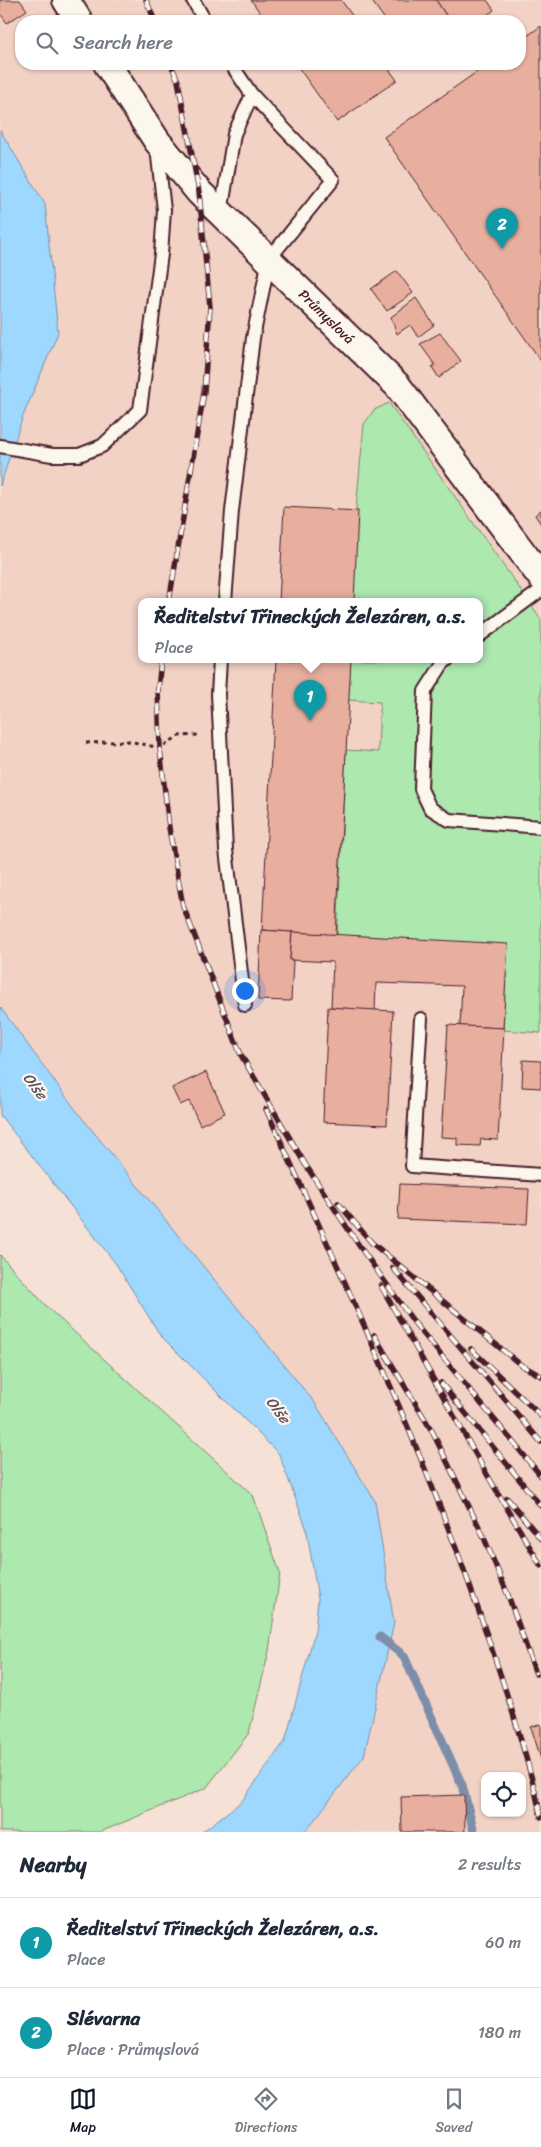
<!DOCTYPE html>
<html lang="en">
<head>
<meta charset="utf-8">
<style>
  body { margin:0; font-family:Sriracha,sans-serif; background:#f2f2f3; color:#1f2937 }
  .controls { position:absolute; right:15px; bottom:15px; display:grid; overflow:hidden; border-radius:10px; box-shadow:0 1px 4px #0004 }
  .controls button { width:45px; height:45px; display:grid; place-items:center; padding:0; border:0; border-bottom:1px solid #e0e1e3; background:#fff; color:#1f2937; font:25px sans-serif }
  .you { position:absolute; left:244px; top:990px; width:18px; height:18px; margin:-12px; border:4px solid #fff; border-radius:50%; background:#1a73e8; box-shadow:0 0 0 8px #1a73e833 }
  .badge { display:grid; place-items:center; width:32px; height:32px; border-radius:50%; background:#111827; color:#fff; font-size:16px; font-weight:700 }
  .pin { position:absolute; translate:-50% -41px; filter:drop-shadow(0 1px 2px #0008) }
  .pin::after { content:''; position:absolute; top:26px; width:18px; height:15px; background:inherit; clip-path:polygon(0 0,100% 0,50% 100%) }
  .popup { position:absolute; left:138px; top:598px; width:345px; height:65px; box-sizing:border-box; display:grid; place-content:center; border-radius:10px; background:#fff; filter:drop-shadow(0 1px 4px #0005); font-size:16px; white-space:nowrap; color:#747a83 }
  .popup b { font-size:19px; color:#1f2937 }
  .popup::after { content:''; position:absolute; left:50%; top:100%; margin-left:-10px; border:10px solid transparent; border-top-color:#fff }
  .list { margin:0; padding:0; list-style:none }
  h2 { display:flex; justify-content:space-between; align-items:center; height:65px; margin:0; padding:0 20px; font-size:21px }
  h2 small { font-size:16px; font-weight:400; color:#747a83 }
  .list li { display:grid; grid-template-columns:32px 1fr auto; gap:15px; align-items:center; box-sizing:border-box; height:90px; padding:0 20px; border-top:1px solid #e0e1e3 }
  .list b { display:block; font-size:19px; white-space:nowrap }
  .list p { margin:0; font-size:16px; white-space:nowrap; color:#747a83 }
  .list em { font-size:16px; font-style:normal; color:#747a83 }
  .icon { flex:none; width:28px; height:28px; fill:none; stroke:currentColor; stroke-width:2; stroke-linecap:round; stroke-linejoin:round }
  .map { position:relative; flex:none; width:541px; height:1832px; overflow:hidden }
  .search { position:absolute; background:#fff; box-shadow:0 1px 4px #0004; left:15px; right:15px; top:15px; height:55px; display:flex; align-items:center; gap:12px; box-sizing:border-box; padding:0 18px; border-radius:20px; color:#747a83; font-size:19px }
  .sheet { height:245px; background:#fff }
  nav { display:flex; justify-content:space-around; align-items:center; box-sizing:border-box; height:70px; border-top:1px solid #e0e1e3; background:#fff; font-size:14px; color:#747a83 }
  nav a { display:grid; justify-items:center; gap:2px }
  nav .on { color:#111827 }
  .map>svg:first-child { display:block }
  .built { fill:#f1d2c5; fill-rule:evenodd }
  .green { fill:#ade8ae; stroke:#7c846c }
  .water { fill:#9ed8fe; stroke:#7c8eaa }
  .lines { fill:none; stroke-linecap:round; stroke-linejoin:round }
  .stream { stroke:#7c8eaa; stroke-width:9 }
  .building { fill:#e8af9f; stroke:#4a1f2b }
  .lane-casing { stroke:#4a1f2b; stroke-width:16 }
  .street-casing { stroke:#4a1f2b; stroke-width:30 }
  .path { stroke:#4a1f2b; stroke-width:3; stroke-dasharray:4 4; stroke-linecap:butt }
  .lane { stroke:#fbf7ec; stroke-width:12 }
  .street { stroke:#fbf7ec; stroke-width:26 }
  .rail-casing { stroke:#4a1f2b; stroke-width:5.5 }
  .rail { stroke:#fbf7ec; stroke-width:4; stroke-dasharray:11; stroke-linecap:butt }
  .labels { text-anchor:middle; stroke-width:4.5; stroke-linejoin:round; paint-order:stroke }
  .street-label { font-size:14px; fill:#4a1f2b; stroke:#fbf7ec }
  .water-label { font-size:15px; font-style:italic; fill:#5f4d60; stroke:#fbf7ec }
</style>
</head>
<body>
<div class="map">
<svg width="541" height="1832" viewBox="0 0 541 1832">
  <rect width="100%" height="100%" fill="#f5e1d5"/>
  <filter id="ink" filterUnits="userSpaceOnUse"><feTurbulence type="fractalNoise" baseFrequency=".02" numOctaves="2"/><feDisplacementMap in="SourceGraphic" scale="10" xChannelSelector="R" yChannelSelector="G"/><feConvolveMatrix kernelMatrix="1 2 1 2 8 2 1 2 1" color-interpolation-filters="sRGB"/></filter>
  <g filter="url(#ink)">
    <!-- built -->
    <path class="built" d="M0,0H541V1832H305L364,1756L375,1501L315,1403L78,1113L0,1007V486L23,416L45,204L0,130ZM21,21H520V64H21ZM141,602H479V660H141ZM485,1776H522V1813H485Z"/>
    <!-- green -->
    <g class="green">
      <path d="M389,403L541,619V1033L503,1030L507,947L337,938L346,750L378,752L380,702L347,700L349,660H479V602H352L356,509L364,424L374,410Z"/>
      <path d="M0,1255L49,1309L253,1495L280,1573L269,1651L249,1733L206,1788L100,1832H0Z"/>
    </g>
    <!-- water -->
    <g class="water">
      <path d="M0,130L45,204L58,333L23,416L0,486Z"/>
      <path d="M0,1007L78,1113L315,1403L375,1501L394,1623L364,1756L305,1832H202L242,1801L285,1741L315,1631L318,1598L306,1527L279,1454L160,1335L116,1264L0,1115Z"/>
    </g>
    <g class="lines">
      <!-- stream -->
      <path class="stream" d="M380,1637L404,1656L462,1785L474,1832"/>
    </g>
    <!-- building -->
    <g class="building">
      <path d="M0,0H20L27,10L7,23L0,13Z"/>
      <path d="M251,0H341L356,21H266Z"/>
      <path d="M371,0H436L450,21H386Z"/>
      <path d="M436,0H487L494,10L479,21H450Z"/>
      <path d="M541,26V361L384,137L488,64H520V41Z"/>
      <path d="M296,64H385L397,80L337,122Z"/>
      <path d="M397,271L413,293L387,311L371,289Z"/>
      <path d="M416,298L434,325L418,337L410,325L397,334L391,317Z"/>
      <path d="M440,333L461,361L439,378L432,367L435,365L420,344Z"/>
      <path d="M284,507L358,511L354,602H279Z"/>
      <path d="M541,510V524L535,515Z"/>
      <path d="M276,660H351L336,935L262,930Z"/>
      <path d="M261,930L292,932L290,960H293L291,1001L258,1000Z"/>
      <path d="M292,932L508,944L503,1028L460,1026L462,986L376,983L375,1011L331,1007L333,962L290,960Z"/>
      <path d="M328,1007L393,1011L387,1125L323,1122Z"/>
      <path d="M448,1025L504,1028L498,1140L481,1139L480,1146L457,1145V1138L441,1137Z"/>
      <path d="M523,1060L541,1061V1088L522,1087Z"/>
      <path d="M206,1072L225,1113L200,1125L189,1101L180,1105L172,1088Z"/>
      <path d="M400,1184L529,1189L527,1224L398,1219Z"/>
      <path d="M541,1724V1759L531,1727Z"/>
      <path d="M464,1795L465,1832H402L401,1797Z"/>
    </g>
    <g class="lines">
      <defs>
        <g id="lane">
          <path d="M193,0L205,21"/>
          <path d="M221,213L234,134L252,95L231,64"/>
          <path d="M0,446L52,455H79L102,446L140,410L161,254L164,210L157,148"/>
          <path d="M225,602L232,511L253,338L269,259L333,180L252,95"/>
          <path d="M479,636L541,590"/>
          <path d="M220,660L218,694L226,850L245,1005"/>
          <path d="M447,660L443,663L425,691L421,789L430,808L449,820L541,827"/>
          <path d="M421,1019L412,1166L541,1175"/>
        </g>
        <g id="street">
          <path d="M66,0L79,21"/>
          <path id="s1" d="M107,64L157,141L199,192L397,385L541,577"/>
        </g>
      </defs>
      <!-- lane casing -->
      <use href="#lane" class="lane-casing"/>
      <!-- street casing -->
      <use href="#street" class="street-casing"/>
      <!-- path -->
      <path class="path" d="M86,743L129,741L160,748L179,736L199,735"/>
      <!-- lane -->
      <use href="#lane" class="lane"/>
      <!-- street -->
      <use href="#street" class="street"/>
      <defs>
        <g id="rail">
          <path d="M146,0L155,21"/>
          <path d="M169,602L204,392L210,307L199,192L178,81L171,64"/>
          <path d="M161,660L158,689L160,748L169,828L183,906L241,1055L305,1164L360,1247L416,1325L541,1476"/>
          <path d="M266,1109C346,1284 428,1459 489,1641C509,1699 528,1757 541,1817"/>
          <path d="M338,1203L372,1243L521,1365L541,1376"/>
          <path d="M393,1268L541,1442"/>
          <path d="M381,1286L485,1471L541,1566"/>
          <path d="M374,1335L432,1431L482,1533L508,1595L536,1674"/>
          <path d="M471,1349L541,1416"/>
          <path d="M441,1383L541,1506"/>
          <path d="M507,1498L541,1539"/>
        </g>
      </defs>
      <!-- rail casing -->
      <use href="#rail" class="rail-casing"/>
      <!-- rail -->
      <use href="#rail" class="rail"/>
    </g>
  </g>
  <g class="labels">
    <!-- street labels -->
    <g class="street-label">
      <text dy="5" stroke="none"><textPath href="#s1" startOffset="336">Průmyslová</textPath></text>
    </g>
    <!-- water labels -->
    <g class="water-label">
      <text transform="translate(35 1086) rotate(53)" y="5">Olše</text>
      <text transform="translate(278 1410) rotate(53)" y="5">Olše</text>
    </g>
  </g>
</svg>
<div class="controls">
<button><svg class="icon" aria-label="locate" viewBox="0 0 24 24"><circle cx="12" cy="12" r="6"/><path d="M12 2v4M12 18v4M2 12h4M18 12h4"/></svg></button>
</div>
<div class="you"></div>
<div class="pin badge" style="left:310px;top:721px;background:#0f9aa8">1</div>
<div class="popup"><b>Ředitelství Třineckých Železáren, a.s.</b>Place</div>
<div class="pin badge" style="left:502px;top:249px;background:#0f9aa8">2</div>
<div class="search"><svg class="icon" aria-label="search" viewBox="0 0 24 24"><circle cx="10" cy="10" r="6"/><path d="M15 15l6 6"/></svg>Search here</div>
</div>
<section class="sheet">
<h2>Nearby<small>2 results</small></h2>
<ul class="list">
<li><span class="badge" style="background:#0f9aa8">1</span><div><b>Ředitelství Třineckých Železáren, a.s.</b><p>Place</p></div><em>60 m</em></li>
<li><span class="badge" style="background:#0f9aa8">2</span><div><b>Slévarna</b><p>Place · Průmyslová</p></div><em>180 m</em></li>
</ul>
</section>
<nav>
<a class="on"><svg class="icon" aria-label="map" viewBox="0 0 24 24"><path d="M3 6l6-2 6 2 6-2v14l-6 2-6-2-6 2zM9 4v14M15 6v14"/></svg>Map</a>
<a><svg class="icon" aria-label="directions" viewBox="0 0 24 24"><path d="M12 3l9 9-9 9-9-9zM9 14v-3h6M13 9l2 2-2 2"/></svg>Directions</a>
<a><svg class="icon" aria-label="saved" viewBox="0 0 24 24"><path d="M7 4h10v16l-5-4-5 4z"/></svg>Saved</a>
</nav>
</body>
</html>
